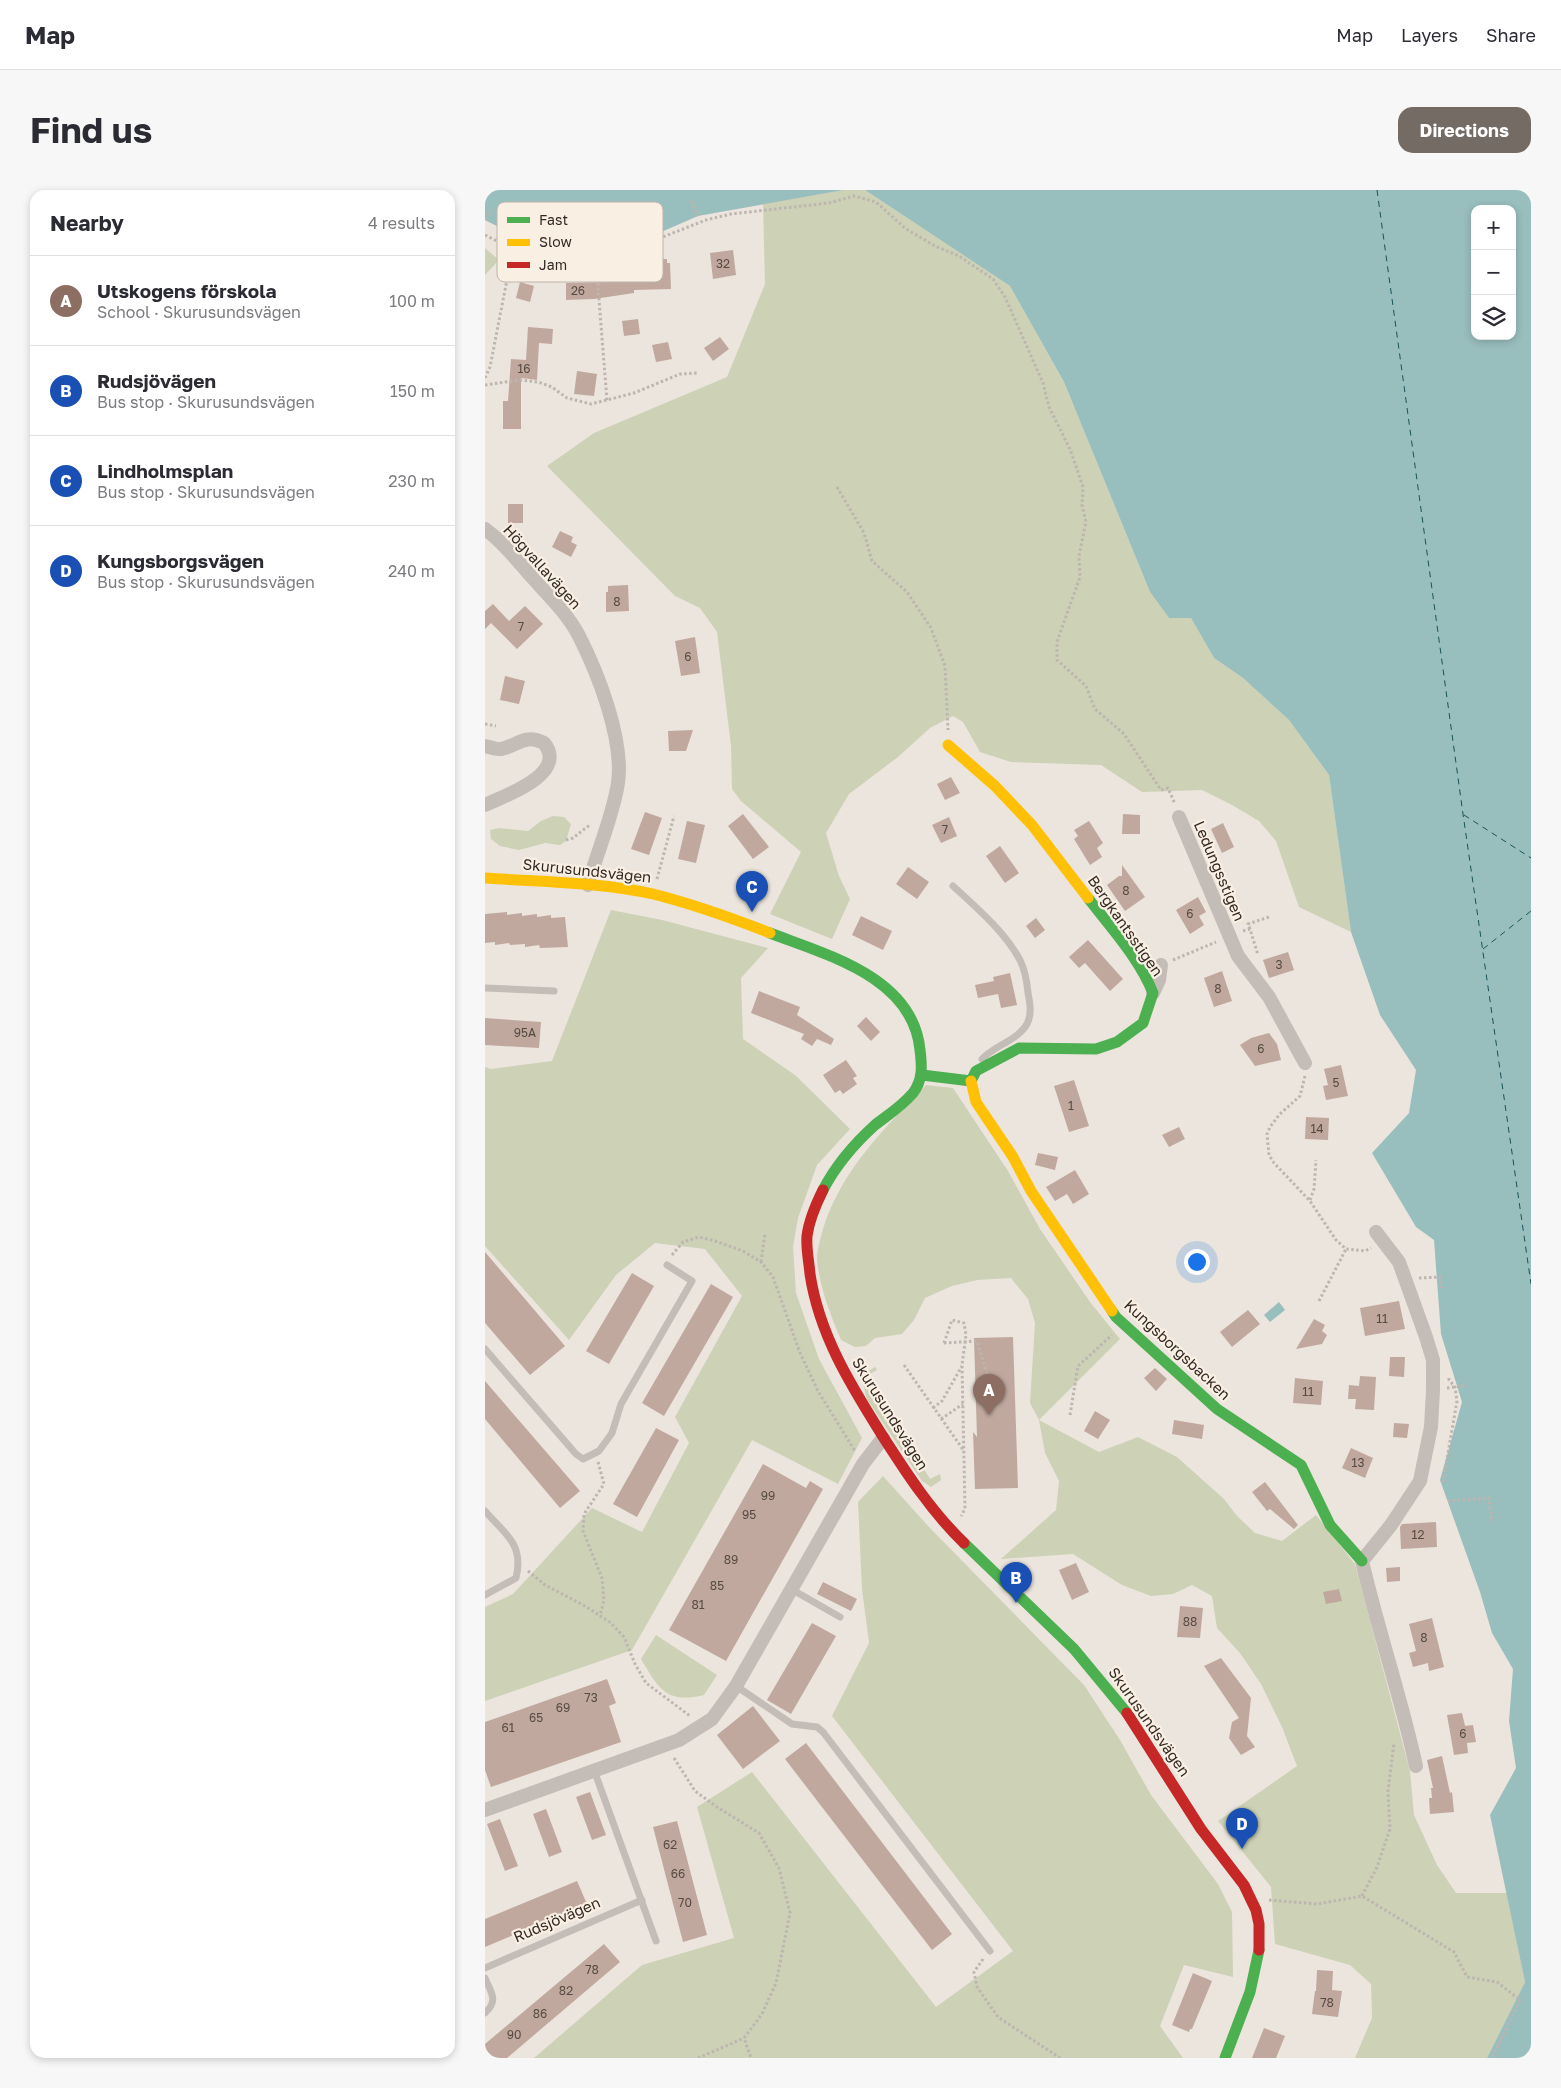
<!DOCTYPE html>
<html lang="en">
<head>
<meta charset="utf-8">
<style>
  body { margin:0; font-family:"Golos Text",sans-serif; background:#f7f7f7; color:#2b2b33 }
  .controls { position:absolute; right:15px; top:15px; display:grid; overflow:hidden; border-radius:10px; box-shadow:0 2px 8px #0003 }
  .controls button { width:45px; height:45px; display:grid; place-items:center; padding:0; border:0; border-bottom:1px solid #e1e1e2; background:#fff; color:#2b2b33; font:25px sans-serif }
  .you { position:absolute; left:711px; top:1071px; width:18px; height:18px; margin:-12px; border:4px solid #fff; border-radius:50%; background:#1a73e8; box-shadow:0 0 0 8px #1a73e833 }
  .badge { display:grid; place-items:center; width:32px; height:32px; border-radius:50%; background:#746b65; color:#fff; font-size:16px; font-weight:700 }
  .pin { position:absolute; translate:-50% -41px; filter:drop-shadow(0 1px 2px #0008) }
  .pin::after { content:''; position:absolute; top:26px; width:18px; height:15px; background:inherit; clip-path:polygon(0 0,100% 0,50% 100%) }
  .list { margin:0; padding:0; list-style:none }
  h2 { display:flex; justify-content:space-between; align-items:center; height:65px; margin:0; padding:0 20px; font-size:21px }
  h2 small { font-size:16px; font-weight:400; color:#7c7c81 }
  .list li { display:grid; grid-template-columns:32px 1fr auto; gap:15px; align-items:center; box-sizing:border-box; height:90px; padding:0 20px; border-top:1px solid #e1e1e2 }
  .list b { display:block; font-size:19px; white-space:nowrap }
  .list p { margin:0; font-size:16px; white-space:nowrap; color:#7c7c81 }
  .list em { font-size:16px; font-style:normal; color:#7c7c81 }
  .icon { flex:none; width:28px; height:28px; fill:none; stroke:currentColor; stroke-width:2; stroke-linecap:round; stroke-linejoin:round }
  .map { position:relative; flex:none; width:1046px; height:1868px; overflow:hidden; border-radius:15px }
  header { display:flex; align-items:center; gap:30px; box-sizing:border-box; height:70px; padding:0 25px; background:#fff; border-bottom:1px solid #e1e1e2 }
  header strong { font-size:24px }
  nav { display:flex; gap:28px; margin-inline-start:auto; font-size:18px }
  .intro { display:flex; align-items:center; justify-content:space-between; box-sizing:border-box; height:120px; padding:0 30px }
  h1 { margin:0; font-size:35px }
  .button { padding:12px 22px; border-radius:15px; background:#746b65; color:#fff; font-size:18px; font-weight:700 }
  main { display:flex; gap:30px; padding:0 30px }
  aside { flex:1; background:#fff; border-radius:15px; box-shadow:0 2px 8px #0003 }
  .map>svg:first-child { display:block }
  .green { fill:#cdd1b6 }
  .water { fill:#99bebe; fill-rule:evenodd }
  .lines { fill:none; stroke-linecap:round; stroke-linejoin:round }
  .ferry { stroke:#195357; stroke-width:1; stroke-dasharray:6 5; stroke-linecap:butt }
  .building { fill:#c0a89e }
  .path { stroke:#bdb5af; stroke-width:3; stroke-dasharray:2.5 2.5; stroke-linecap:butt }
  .lane { stroke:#c4bcb6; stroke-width:7 }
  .street { stroke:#c4bcb6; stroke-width:14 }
  .fast { stroke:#4caf50; stroke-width:11 }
  .slow { stroke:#ffc107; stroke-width:11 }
  .jam { stroke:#c62828; stroke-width:11 }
  .path-bridge { stroke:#bdb5af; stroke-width:3; stroke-dasharray:2.5 2.5; stroke-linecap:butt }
  .labels { text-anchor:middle; stroke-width:4.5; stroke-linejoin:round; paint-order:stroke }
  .number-label { font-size:12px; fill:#574a43 }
  .street-label { font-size:15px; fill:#342a25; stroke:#f9efe3 }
  .key { fill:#f9efe3; stroke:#beb4aa; stroke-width:1 }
  .key-label { font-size:14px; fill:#342a25 }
</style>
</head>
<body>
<header>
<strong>Map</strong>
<nav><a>Map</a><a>Layers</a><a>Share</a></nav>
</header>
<div class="intro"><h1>Find us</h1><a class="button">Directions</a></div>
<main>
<aside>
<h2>Nearby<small>4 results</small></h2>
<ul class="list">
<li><span class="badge" style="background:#8d6e63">A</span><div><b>Utskogens förskola</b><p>School · Skurusundsvägen</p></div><em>100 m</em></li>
<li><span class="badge" style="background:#1a4fb4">B</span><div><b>Rudsjövägen</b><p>Bus stop · Skurusundsvägen</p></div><em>150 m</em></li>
<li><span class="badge" style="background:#1a4fb4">C</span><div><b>Lindholmsplan</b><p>Bus stop · Skurusundsvägen</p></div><em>230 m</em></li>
<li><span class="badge" style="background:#1a4fb4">D</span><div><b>Kungsborgsvägen</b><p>Bus stop · Skurusundsvägen</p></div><em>240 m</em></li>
</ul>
</aside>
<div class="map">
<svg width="1046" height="1868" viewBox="0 0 1046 1868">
  <rect width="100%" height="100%" fill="#ece5dd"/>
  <!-- green -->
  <g class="green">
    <path d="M359,0H380L525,96L579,192L665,402L684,428H706L729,468L758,488L804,530L844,585L866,742L814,717L791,651L774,631L747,615L717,600L657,602L616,575L526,572L495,562L478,532L468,526L445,538L413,567L364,604L341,643L354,686L365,709L347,749L285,724L316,662L256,611L247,599L246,556L232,442L215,418L190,406L62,276L109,243L242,187L280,94L278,14Z"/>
    <path d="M0,58L14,70L0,85Z"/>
    <path d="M68,626L79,627L86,634L81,651L75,655L60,653L34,660L15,656L6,649L5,640L14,638L43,641L56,631Z"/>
    <path d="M126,720L177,730L283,758L256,788L258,849L310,885L365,939L332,975L313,1028L308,1056L311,1103L334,1169L377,1248L353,1294L267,1250L147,1460L0,1511V1417L28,1404L107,1318L157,1342L204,1253L190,1227L257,1106L220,1059L170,1053L131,1085L84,1150L0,1056V877L6,879L67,871Z"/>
    <path d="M441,895L468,898L523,981L555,1039L605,1112L635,1149L554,1230L614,1262L653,1247L692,1267L739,1309L752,1326L770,1343L797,1351L831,1325L870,1374L925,1581L929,1625L952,1675L971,1703H1022L1040,1792L1002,1868H870L887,1828L886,1794L865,1775L790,1754L786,1697L733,1631L812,1576L797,1537L776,1494L755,1463L732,1438L727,1406L707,1395L688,1404L666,1406L637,1395L588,1364L516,1369L571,1320L574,1291L560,1263L554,1230L545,1213L550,1133L543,1109L526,1088L492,1090L467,1096L440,1108L429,1130L417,1144L390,1148L381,1156L370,1157L356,1150C345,1124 335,1098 332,1070C332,1059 336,1046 339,1036C358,978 400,938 441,895Z"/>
    <path d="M390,1177L392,1180L381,1186L445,1289L455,1284L456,1290L446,1297L437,1291L382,1209L376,1186Z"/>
    <path d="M398,1286L444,1337L599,1495L635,1550L666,1605L733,1694L747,1722L748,1787L699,1775L675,1836L698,1868H49L157,1775L249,1748L212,1617L267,1582L451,1817L528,1761L347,1526L384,1453L377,1399L373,1312Z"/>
    <path d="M171,1445L232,1485L219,1505C181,1514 174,1499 156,1469Z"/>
  </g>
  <!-- water -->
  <g class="water">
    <path d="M0,0H359L213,26L174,43L102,53L35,48L0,30Z"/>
    <path d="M380,0H1046V1868H1002L1040,1792L1005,1625L1031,1578L1024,1531L1028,1479L1007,1443L995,1402L955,1290L977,1212L956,1144L949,1050L931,1037L887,963L924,923L931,880L895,825L866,742L844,585L804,530L758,488L729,468L706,428H684L665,402L579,192L525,96ZM990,19H1027V146H990Z"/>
    <path d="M794,1112L800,1120L785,1132L779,1125Z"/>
  </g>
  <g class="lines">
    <!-- ferry -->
    <g class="ferry">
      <path d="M892,0L978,624L1046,1094"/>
      <path d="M979,625L1046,668"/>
      <path d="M998,759L1046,721"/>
    </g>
  </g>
  <!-- building -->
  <g class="building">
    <path d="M248,60L251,85L228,89L225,63Z"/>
    <path d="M182,69V73H185L186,99L149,100V103L109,109L81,110V93L124,92L122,79L138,77V81L162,77V70Z"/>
    <path d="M35,92L49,96L45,112L31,108Z"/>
    <path d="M153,129L155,144L139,146L137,131Z"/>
    <path d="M43,137L68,139L67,154L54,153L52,190L36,188V239H18V211H23L26,169L41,170Z"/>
    <path d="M235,147L244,159L228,171L219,158Z"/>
    <path d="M183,152L187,169L171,172L167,155Z"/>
    <path d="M92,181L112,184L109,206L89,204Z"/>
    <rect x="23" y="314" width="15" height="19"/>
    <path d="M75,341L88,347L86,352L92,355L86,367L67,357Z"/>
    <path d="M143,395L144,421L121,422V402H123V396Z"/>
    <path d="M8,414L24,431L40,416L58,434L32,459L6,433L0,439V421Z"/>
    <path d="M210,447L215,483L196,486L190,451Z"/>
    <path d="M20,486L40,491L34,514L15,510Z"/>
    <path d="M208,540L201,561H184L183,541Z"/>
    <path d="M466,587L475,603L460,610L452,594Z"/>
    <path d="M160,622L177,628L164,665L146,659Z"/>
    <path d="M258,624L284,657L268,669L243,636Z"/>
    <path d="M638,624L655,625V644H637Z"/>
    <path d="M464,627L472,646L456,653L447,635Z"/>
    <path d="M202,631L220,635L211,673L193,669Z"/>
    <path d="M604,631L618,653L612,658L617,667L605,675L589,649L593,646L589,640Z"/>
    <path d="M738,633L749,657L737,663L726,639Z"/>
    <path d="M515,656L534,683L520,693L501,666Z"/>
    <path d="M637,675L660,707L640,721L622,695L634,686H637Z"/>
    <path d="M423,677L444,692L432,709L411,694Z"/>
    <path d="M713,707L721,722L714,726L719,735L705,744L691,720Z"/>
    <path d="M22,722V725L37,723V726L52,724V727L66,725V728L80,727L83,757L55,758L54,755L40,757V754L25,755L24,753L10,755V752L0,753V724Z"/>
    <path d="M376,726L407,741L398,760L367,745Z"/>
    <path d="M551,728L560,740L550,748L541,736Z"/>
    <path d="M603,750L638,789L625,801L600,773L594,778L584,767Z"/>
    <path d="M803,762L809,780L784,788L778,770Z"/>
    <path d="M737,781L747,811L729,817L719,788Z"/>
    <path d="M525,783L532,815L516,818L513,804L493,808L490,795L509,791L508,787Z"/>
    <path d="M274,801L315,817L312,825L349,849L346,855L332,849L327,856L316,849L319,844L266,823Z"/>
    <path d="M381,827L395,842L386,851L372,836Z"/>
    <path d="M0,828L56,832L54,858L0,855Z"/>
    <path d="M784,843L792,854L796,870L770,876L755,855L766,848Z"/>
    <path d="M361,870L372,886L368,888L372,894L358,904L355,900L350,903L338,885Z"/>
    <path d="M856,875L863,906L841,910L838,896L843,895L839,879Z"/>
    <path d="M589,890L604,936L584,942L569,896Z"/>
    <path d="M821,927L844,928L843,950L820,949Z"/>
    <path d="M694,937L700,949L684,957L677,945Z"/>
    <path d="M553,963L573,967L570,980L550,975Z"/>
    <path d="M590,980L604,1004L588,1014L582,1004L570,1011L561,997Z"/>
    <path d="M0,1062L80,1156L45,1185L0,1133Z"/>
    <path d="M147,1083L169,1096L124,1174L101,1161Z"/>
    <path d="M226,1094L248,1107L179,1226L157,1213Z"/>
    <path d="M914,1111L920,1139L880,1146L875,1118Z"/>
    <path d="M763,1120L775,1134L747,1157L735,1142Z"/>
    <path d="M829,1129L840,1135L837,1141L842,1145L837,1154L811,1159Z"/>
    <path d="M528,1147L533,1298L490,1299L488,1242L492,1247L489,1148Z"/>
    <path d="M905,1167H920L919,1187L904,1186Z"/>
    <path d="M670,1178L682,1189L671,1201L659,1188Z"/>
    <path d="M875,1186L891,1187L889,1220L870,1219L871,1209H863L864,1195L874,1196Z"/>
    <path d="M810,1188L838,1191L836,1215L808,1213Z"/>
    <path d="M0,1191L95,1301L75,1318L0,1229Z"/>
    <path d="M610,1221L625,1230L613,1249L599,1241Z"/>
    <path d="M689,1230L719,1235L717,1249L687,1244Z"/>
    <path d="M909,1233L924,1234L922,1248L908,1247Z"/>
    <path d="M171,1238L194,1250L152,1327L128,1314Z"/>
    <path d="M866,1258L888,1268L880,1288L857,1278Z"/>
    <path d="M278,1274L321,1298L325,1291L338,1299L241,1471L184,1440Z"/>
    <path d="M780,1292L813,1335L809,1339L785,1319L782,1321L767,1302Z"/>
    <path d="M951,1332L952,1357L916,1359L915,1337L917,1334Z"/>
    <path d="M591,1373L604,1402L587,1410L574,1380Z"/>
    <path d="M915,1377V1391L902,1392L901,1378Z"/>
    <path d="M338,1392L372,1409L366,1421L332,1404Z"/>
    <path d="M854,1399L857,1411L841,1414L838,1402Z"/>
    <path d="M695,1416L718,1418L715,1448L692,1447Z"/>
    <path d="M947,1428L959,1477L944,1481L943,1473L928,1477L924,1463L931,1461L924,1434Z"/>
    <path d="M327,1433L351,1446L306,1524L282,1510Z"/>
    <path d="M736,1468L766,1508L762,1546L770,1557L756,1565L744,1548L747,1532L754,1528L719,1476Z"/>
    <path d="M122,1489L131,1513L124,1516L136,1552L6,1597L0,1580V1532Z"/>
    <path d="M268,1516L295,1551L258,1579L232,1545Z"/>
    <path d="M977,1523L980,1536L988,1535L991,1552L982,1553L983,1563L969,1565L962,1525Z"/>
    <path d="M321,1553L467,1744L447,1760L300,1569Z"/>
    <path d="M957,1566L965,1603L967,1602L969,1622L945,1624L944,1608H947L946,1598H948L942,1570Z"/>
    <path d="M105,1602L121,1645L107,1650L91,1607Z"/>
    <path d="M61,1619L77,1662L64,1667L48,1624Z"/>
    <path d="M15,1629L33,1676L20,1681L2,1634Z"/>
    <path d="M192,1631L222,1745L198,1752L168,1637Z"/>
    <path d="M92,1691L102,1714L0,1757V1729Z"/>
    <path d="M119,1754L135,1772L22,1868H0V1854Z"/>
    <path d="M832,1780L848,1781L847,1800L857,1801L853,1827L827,1824L830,1801H831Z"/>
    <path d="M708,1783L727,1791L707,1839H705L704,1842L687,1835Z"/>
    <path d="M779,1838L800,1846L791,1868H767Z"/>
  </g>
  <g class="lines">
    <!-- path -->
    <g class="path">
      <path d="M206,11L213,26"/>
      <path d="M0,30L6,20"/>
      <path d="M136,37L137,48"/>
      <path d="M16,39L24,25"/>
      <path d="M0,45L28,59L55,66L100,64L147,59L221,30L246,24L344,13L369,6L391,12L421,39L450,56L474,66L508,89L520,107L558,193L564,217L585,259L598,297L597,315L601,332L594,366L595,387L572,452V470L601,496L610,519L639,544L676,600L683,598L690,614"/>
      <path d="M35,48L40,36"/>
      <path d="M102,53V40"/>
      <path d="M113,63V97L122,211"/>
      <path d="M0,188L5,177L28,59"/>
      <path d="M0,195L34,190L53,192L67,197L82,208L106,214L149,203L195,184L213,183"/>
      <path d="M352,297L379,343L387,371L422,402L446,438L460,476L463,540"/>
      <path d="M0,534L11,536"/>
      <path d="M81,650L88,648L106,634"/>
      <path d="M172,689L189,626"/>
      <path d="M765,739L763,734L784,727"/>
      <path d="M758,741L765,739L773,765"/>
      <path d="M688,770L731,752"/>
      <path d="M820,886L815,906L795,924L785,937L782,944L784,965L789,973L825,1011L851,1050L861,1059L880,1061L886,1058"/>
      <path d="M825,1010L829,999L831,970"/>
      <path d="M187,1065L198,1052L214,1047L230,1051L258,1061L276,1072L288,1087L315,1163L333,1201L370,1261"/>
      <path d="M276,1072L280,1044"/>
      <path d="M934,1088L955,1087L957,1100"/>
      <path d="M834,1111L861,1059"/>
      <path d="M459,1153L467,1130L479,1133L481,1145L477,1175L480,1319L476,1326"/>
      <path d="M419,1175L479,1261"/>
      <path d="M962,1198L983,1195"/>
      <path d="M448,1218L457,1211L477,1176"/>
      <path d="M585,1225L593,1176L627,1145"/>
      <path d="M456,1229L478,1214"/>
      <path d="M113,1272L119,1294L99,1324L98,1341L117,1388L119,1410L115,1426"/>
      <path d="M958,1292L972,1211L970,1197L964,1190V1187"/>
      <path d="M963,1311L1004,1308L1007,1333"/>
      <path d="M43,1381L60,1395L100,1416L126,1433L139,1447L150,1474L161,1493L205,1526"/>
      <path d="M189,1568L210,1601L232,1617L274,1643L294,1678L305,1723L291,1793L277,1824L259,1848L266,1868"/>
      <path d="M877,1706L892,1677L905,1639L903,1601L909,1553"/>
      <path d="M784,1710L832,1714L877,1706L969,1762L982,1787L1012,1792L1035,1810L1007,1868"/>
      <path d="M498,1769L489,1782L492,1797L513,1827L575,1868"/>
      <path d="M213,1868L259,1848"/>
    </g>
    <!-- lane -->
    <g class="lane">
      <path d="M468,696C492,718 519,741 535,770C540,780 542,792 543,803C545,813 547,824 542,834C533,850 509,856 497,869"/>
      <path d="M0,798L69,801"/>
      <path d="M0,1159L91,1264L98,1269L114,1261L127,1243L136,1214L207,1091L182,1075"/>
      <path d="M0,1321C21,1345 39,1354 31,1388L0,1405"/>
      <path d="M306,1399L355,1427"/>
      <path d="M251,1496L307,1534L332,1537L338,1542L505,1761"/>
      <path d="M109,1580L171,1751"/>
      <path d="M0,1778L157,1710"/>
      <path d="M0,1788C6,1803 14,1810 0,1823"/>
    </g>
    <!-- street -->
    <g class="street">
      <path d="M0,339C18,352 31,369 45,385C62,404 81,422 93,444C113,483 139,549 133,593C128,626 112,662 103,695"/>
      <path d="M0,556C5,557 12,560 16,559C33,556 39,543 59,553C84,584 19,606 0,615"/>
      <path d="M694,627L753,766L784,807L820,873"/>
      <path d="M668,803L674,790L676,775"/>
      <path d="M891,1042L914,1072L941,1147L948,1170V1200L946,1237L935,1291L906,1335L877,1371C893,1440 916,1507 931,1576"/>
      <path d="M0,1620L194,1550L227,1529L251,1496L378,1274L398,1248"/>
    </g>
    <!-- fast -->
    <g class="fast">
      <path d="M285,743C342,765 428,787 435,860C437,876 438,890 428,903C417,916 403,925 390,935C369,954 351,975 338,1000"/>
      <path d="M437,885L486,891L491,881L534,858L611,859L632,852L658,833L668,803C654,768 626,738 603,708"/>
      <path d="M627,1121L631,1127L732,1219L816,1275L845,1335L877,1371"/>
      <path d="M479,1353L589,1459L642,1523"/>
      <path d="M740,1868L765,1802L774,1760"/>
    </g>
    <!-- slow -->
    <g class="slow">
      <path d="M463,555L510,596L547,635L603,708"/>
      <path d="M0,688C56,692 114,692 168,704C208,714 247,728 285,743"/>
      <path d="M486,891L491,912L528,967L546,1001L627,1121"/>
    </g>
    <!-- jam -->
    <g class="jam">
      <path d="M338,1000C331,1014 324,1030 322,1046C321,1059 324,1072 325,1084C334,1144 365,1194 397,1245C422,1284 446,1321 479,1353"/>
      <path d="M642,1523L716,1639L759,1695L771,1720L774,1734V1760"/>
    </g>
    <!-- path-bridge -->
    <path class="path-bridge" d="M459,1153L492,1151L506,1196"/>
  </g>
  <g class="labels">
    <!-- number labels -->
    <g class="number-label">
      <text x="238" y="78">32</text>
      <text x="93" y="105">26</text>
      <text x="39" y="183">16</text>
      <text x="132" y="416">8</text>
      <text x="36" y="441">7</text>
      <text x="203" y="471">6</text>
      <text x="460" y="644">7</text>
      <text x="641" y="705">8</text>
      <text x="705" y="728">6</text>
      <text x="794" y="779">3</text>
      <text x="733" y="803">8</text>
      <text x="40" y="847">95A</text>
      <text x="776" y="863">6</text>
      <text x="851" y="897">5</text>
      <text x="586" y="920">1</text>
      <text x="832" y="943">14</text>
      <text x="897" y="1133">11</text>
      <text x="823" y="1206">11</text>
      <text x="873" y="1277">13</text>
      <text x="283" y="1310">99</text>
      <text x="264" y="1329">95</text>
      <text x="933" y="1349">12</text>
      <text x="246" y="1374">89</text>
      <text x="232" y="1400">85</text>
      <text x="213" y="1419">81</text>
      <text x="705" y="1436">88</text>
      <text x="939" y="1452">8</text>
      <text x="106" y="1512">73</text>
      <text x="78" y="1522">69</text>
      <text x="51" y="1532">65</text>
      <text x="23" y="1542">61</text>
      <text x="978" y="1548">6</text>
      <text x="185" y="1659">62</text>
      <text x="193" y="1688">66</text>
      <text x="200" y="1717">70</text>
      <text x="107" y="1784">78</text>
      <text x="81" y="1805">82</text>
      <text x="842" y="1817">78</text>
      <text x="55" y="1828">86</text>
      <text x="29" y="1849">90</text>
    </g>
    <!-- street labels -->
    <g class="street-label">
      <text transform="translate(57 377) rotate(48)" y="5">Högvallavägen</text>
      <text transform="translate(102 681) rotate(6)" y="5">Skurusundsvägen</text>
      <text transform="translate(734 681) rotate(67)" y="5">Ledungsstigen</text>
      <text transform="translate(640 736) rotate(55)" y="5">Bergkantsstigen</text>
      <text transform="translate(692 1160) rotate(43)" y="5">Kungsborgsbacken</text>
      <text transform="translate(405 1224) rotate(58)" y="5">Skurusundsvägen</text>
      <text transform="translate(664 1532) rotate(55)" y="5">Skurusundsvägen</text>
      <text transform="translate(72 1730) rotate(-23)" y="5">Rudsjövägen</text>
    </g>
  </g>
  <!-- legend -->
  <rect x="12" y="12" width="166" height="80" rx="8" class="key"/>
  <rect x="22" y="27" width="23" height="6" fill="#4caf50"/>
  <rect x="22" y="49" width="23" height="7" fill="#ffc107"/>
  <rect x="22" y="72" width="23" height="6" fill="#c62828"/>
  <g class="key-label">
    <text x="54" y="35">Fast</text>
    <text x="54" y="57">Slow</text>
    <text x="54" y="80">Jam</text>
  </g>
</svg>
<div class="controls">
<button>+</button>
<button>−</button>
<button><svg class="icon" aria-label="layers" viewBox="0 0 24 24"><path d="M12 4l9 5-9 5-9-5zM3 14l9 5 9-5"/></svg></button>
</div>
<div class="you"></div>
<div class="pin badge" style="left:504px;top:1225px;background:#8d6e63">A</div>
<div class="pin badge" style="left:531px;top:1413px;background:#1a4fb4">B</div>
<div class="pin badge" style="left:267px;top:722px;background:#1a4fb4">C</div>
<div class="pin badge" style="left:757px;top:1659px;background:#1a4fb4">D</div>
</div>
</main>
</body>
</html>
